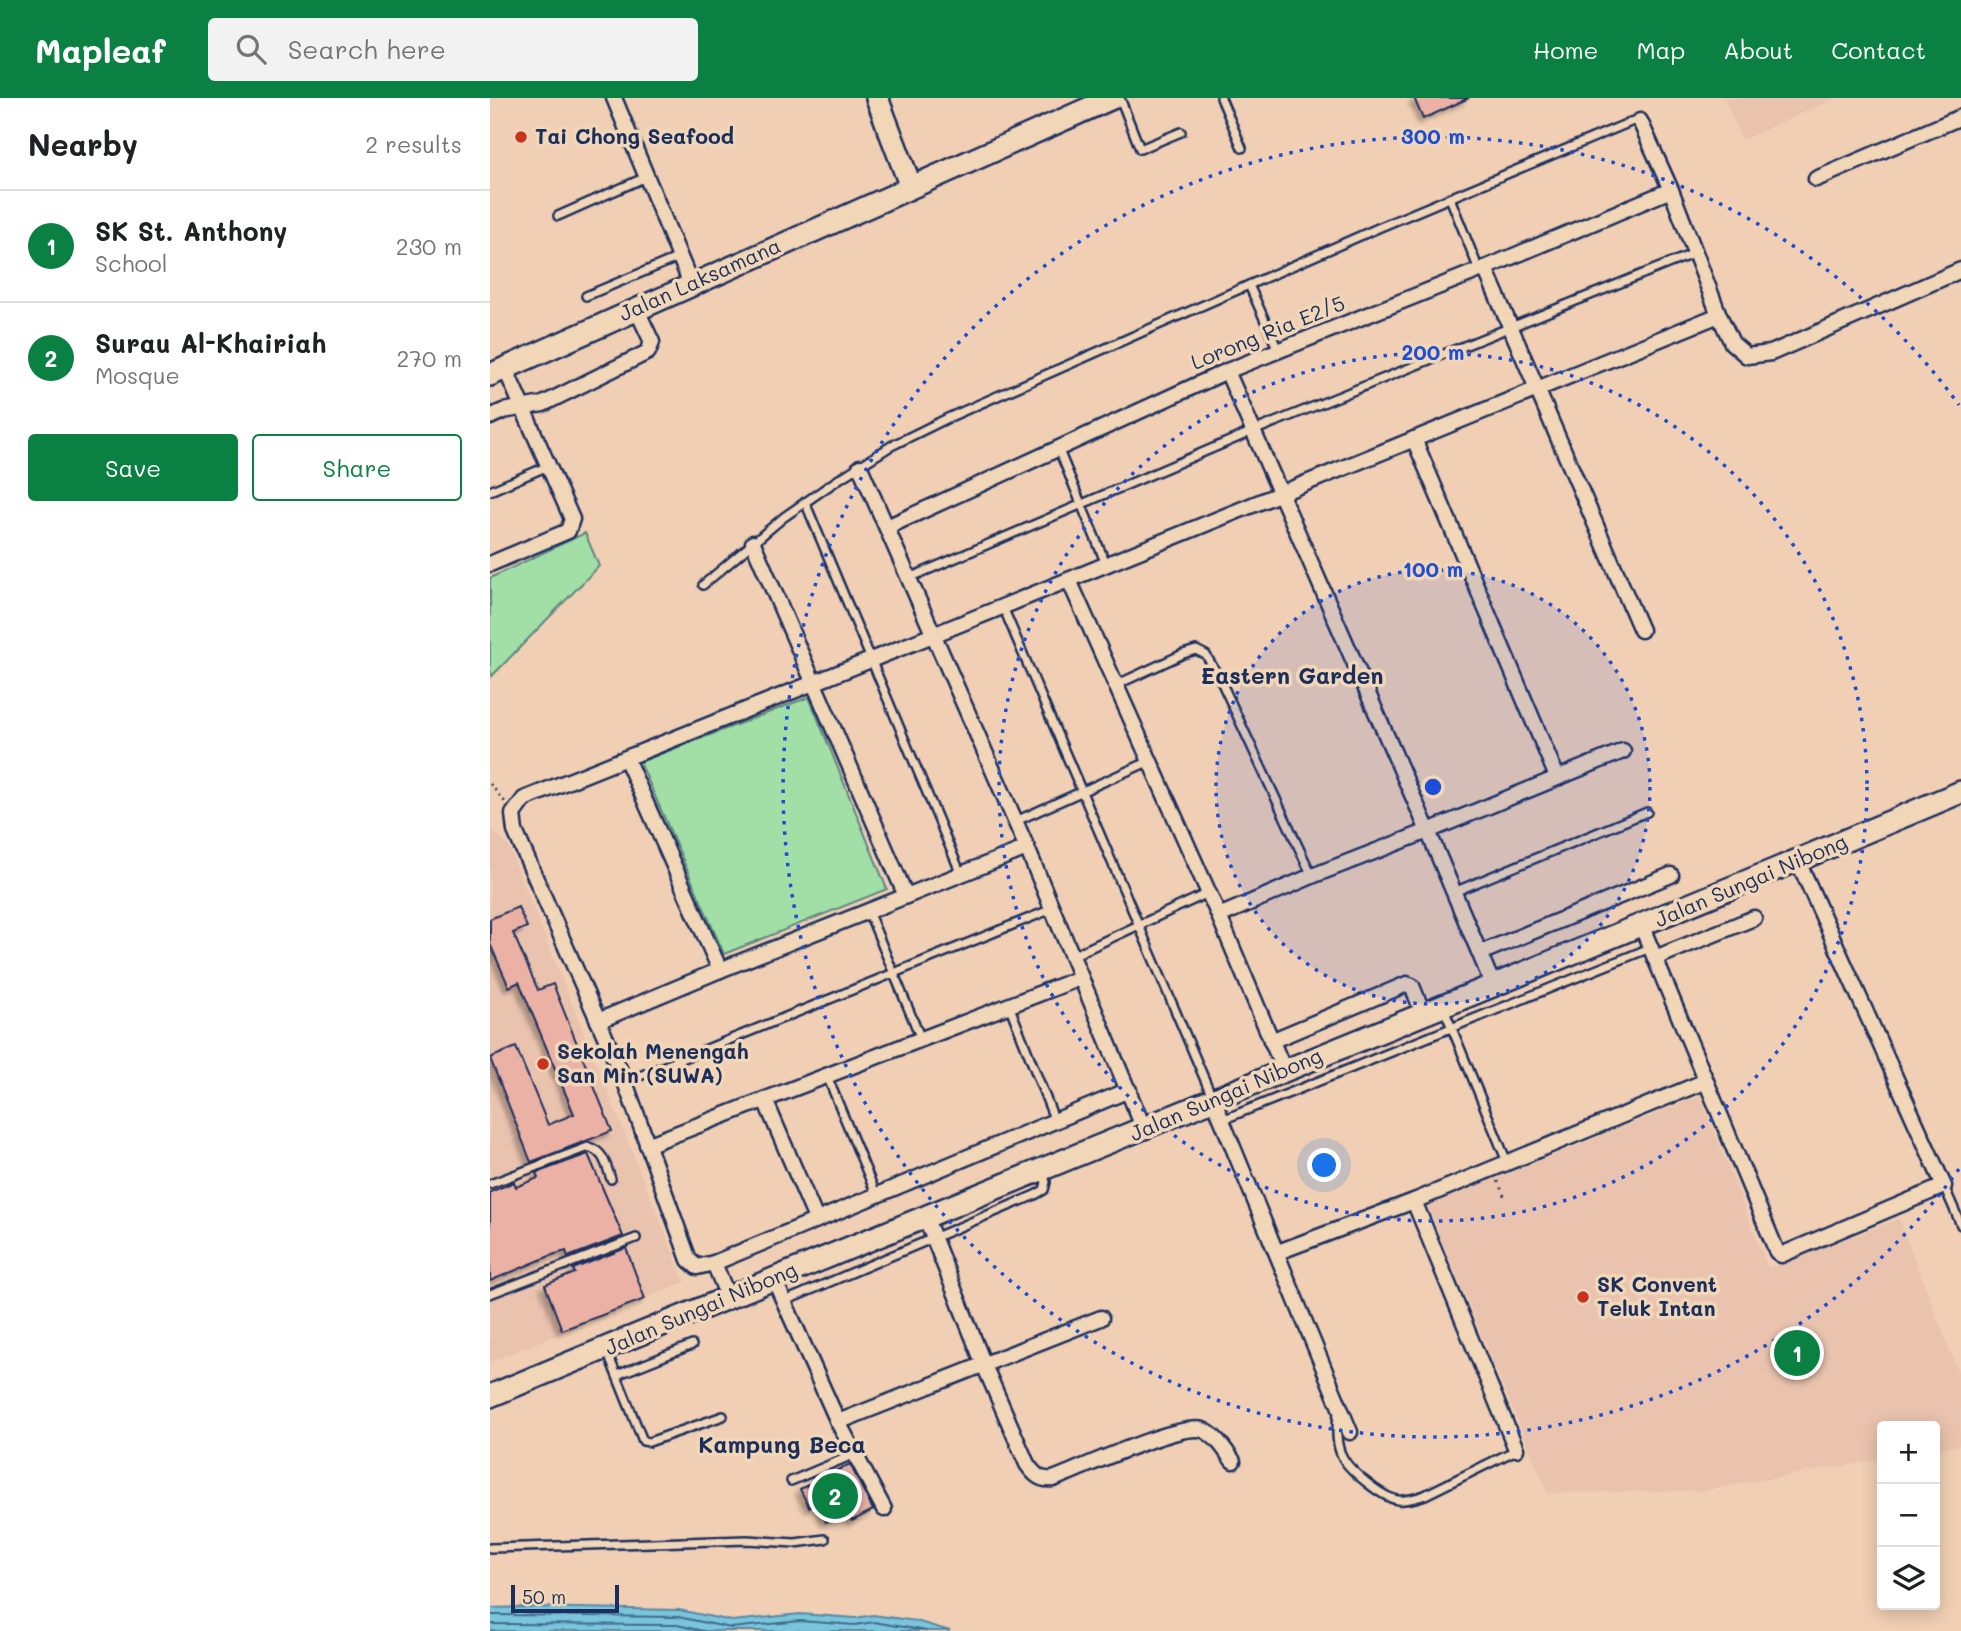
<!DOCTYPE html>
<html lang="en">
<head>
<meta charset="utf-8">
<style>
  body { margin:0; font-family:Mali,sans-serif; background:#f2f2f2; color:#202124 }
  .controls { position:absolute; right:21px; bottom:21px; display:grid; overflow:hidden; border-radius:7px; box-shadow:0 4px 18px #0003 }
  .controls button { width:63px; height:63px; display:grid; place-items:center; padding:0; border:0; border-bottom:2px solid #e0e0e0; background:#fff; color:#202124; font:35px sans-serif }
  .scale { position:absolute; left:21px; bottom:18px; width:108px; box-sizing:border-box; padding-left:7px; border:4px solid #1b2f5e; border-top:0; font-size:19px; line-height:24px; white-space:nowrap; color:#1b2f5e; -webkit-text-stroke:5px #f1d6b8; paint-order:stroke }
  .you { position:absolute; left:835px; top:1068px; width:24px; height:24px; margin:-18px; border:5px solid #fff; border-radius:50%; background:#1a73e8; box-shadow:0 0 0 10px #1a73e833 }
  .badge { display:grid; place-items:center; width:46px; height:46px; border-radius:50%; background:#0b8043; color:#fff; font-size:23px; font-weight:700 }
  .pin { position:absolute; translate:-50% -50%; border:4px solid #fff; box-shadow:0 2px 7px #0006 }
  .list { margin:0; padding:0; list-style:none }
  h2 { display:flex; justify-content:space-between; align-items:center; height:91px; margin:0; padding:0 28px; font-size:30px }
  h2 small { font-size:23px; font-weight:400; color:#757577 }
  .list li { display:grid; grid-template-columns:46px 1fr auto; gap:21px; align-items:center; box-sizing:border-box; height:112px; padding:0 28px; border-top:2px solid #e0e0e0 }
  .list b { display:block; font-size:26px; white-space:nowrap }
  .list p { margin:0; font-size:23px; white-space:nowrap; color:#757577 }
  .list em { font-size:23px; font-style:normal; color:#757577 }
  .actions { display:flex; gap:14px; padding:21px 28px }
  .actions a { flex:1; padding:16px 0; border:2px solid #0b8043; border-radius:7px; text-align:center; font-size:24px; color:#0b8043 }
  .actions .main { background:#0b8043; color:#fff }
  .icon { flex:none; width:38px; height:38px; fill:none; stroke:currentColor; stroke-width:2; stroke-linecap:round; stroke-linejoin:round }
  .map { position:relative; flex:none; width:1471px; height:1533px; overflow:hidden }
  header { display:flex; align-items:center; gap:42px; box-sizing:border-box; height:98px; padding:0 35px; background:#0b8043; color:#fff }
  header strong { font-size:33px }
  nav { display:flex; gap:38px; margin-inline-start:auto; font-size:24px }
  .search { width:490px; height:63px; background:#f2f2f2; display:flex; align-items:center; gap:18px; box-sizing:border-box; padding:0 24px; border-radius:7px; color:#757577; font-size:26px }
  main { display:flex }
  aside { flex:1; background:#fff }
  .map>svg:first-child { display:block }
  .built { fill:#eac3ae }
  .green { fill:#a1dfa6; stroke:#5e8782; stroke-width:2 }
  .water { fill:#7ac5da; stroke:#5489a8; stroke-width:2 }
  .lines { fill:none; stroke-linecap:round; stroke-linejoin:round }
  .shore { stroke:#416b90; stroke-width:2 }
  .building { fill:#ebb1a5; stroke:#1b2f5e; stroke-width:2; filter:url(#shadow) }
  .lane-casing { stroke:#1b2f5e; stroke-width:12 }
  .street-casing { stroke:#1b2f5e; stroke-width:19 }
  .secondary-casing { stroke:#1b2f5e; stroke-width:26 }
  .path { stroke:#1b2f5e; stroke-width:2.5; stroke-dasharray:2 5; stroke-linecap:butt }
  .lane { stroke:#f1d6b8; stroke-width:7 }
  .street { stroke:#f1d6b8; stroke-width:14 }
  .secondary { stroke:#f1d6b8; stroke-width:21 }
  .ring { fill:none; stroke:#1d4ed8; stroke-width:3.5; stroke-dasharray:3.5 7 }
  .poi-dot { fill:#c8321e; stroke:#f1d6b8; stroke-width:2.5 }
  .labels { text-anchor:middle; stroke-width:7; stroke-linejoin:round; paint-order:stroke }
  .poi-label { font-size:21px; font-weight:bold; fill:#1b2f5e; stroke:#f1d6b8; text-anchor:start }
  .street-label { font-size:21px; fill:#1b2f5e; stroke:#f1d6b8 }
  .neighbourhood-label { font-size:23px; font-weight:bold; fill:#1b2f5e; stroke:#f1d6b8 }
  .centre { fill:#1d4ed8; stroke:#f1d6b8; stroke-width:3.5 }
  .ring-label { font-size:21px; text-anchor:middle; font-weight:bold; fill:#1d4ed8; stroke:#f1d6b8; stroke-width:7; stroke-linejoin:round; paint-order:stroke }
</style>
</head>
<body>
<header>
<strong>Mapleaf</strong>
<div class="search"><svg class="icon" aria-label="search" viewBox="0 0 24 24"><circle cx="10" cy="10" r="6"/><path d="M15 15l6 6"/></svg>Search here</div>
<nav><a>Home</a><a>Map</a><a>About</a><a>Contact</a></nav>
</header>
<main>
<aside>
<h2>Nearby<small>2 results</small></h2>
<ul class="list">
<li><span class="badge">1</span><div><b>SK St. Anthony</b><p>School</p></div><em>230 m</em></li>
<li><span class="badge">2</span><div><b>Surau Al-Khairiah</b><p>Mosque</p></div><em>270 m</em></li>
</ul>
<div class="actions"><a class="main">Save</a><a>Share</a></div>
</aside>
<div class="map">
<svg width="1471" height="1533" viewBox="0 0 1471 1533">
  <defs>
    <filter id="shadow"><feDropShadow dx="-4.5" dy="4.5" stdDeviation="2" flood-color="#0004"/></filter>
  </defs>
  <rect width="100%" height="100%" fill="#f0cfb4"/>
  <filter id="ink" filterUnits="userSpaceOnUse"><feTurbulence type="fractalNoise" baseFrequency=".0143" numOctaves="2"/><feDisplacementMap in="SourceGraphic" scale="14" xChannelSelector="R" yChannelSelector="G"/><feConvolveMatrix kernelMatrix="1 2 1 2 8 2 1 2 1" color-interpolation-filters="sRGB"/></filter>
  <g filter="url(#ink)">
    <!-- built -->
    <g class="built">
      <path d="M1234,0H1346L1252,42Z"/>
      <path d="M0,729L18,748L195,1184L0,1264Z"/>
      <path d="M1210,998L1278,1170L1409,1121L1471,1281V1347L1445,1351V1328H1392V1361L1210,1393L1058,1395L937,1108Z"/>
    </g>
    <!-- green -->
    <g class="green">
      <path d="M95,435L109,468L2,578L0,572V480Z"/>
      <path d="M319,599L397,791L234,856L150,664Z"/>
    </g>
    <!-- water -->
    <path class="water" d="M37,1509L189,1512L242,1523L310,1516L366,1520L383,1517L426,1523L460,1533H0V1510Z"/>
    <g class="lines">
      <!-- shore -->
      <g class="shore">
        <path d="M0,1517L188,1519L241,1530L310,1523L365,1527L384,1524L436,1533"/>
        <path d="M0,1526L187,1527L213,1533"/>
      </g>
    </g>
    <!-- building -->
    <g class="building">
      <path d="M924,0H979L933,21Z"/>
      <path d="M28,809L37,829L23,835L48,892L63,886L122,1033L41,1064L0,960L26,949L58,1027L84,1016L29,884L19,889L0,846V821Z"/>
      <path d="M98,1056L133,1138L78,1159L76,1153L62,1157L0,1183V1094L24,1084L26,1089L48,1080L46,1075Z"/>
      <path d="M136,1150L155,1201L72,1232L55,1187L85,1175L83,1171Z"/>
      <path d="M360,1366L383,1412L362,1423L357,1414L336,1424L327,1405L319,1409L310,1391Z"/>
    </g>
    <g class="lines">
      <defs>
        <g id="lane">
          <path d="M630,0L650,51L691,34"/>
          <path d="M731,0L752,50"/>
          <path d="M960,100L989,172"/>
          <path d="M68,118L156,79"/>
          <path d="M759,187L788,252"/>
          <path d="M96,198L189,159"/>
          <path d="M568,350L616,466"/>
          <path d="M0,393L58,368"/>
          <path d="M315,404L471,776"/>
          <path d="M419,480L763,333L1205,155"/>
          <path d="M213,487L294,419L346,383L401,348L460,319L888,130L1143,23H1150"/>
          <path d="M513,509L723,1001"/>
          <path d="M626,587L693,556L706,552L716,557L730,581L822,778"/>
          <path d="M526,723L660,663"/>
          <path d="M964,794L1157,714"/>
          <path d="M378,813L431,941"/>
          <path d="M582,858L718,795"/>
          <path d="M519,907L565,1023"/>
          <path d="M954,911L1017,1064"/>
          <path d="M337,978L386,1096"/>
          <path d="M135,984L562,811"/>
          <path d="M732,1022L1160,850"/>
          <path d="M0,1086L98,1049C114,1053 116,1067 121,1081"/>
          <path d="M1454,1088L1471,1127"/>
          <path d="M0,1196L146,1140"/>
          <path d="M295,1203L545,1097L554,1092L556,1084L552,1075"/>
          <path d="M116,1251L153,1343L159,1344L233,1318"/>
          <path d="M127,1277L202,1247"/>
          <path d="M848,1314C847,1329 845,1345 852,1358C858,1372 893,1400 908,1402C917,1403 926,1400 935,1397L1026,1352"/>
          <path d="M301,1383L365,1356"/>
          <path d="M0,1450L257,1442L305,1445L335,1441"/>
        </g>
        <g id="street">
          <path d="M124,0L201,186"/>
          <path d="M1150,23L1181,92L1229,217L1242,245L1257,258L1281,255L1471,172"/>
          <path d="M1326,81L1471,19"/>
          <path d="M995,170L1151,532"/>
          <path d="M737,273L938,733L1003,887"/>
          <path d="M0,319L13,313L53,306L158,254L162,244L146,210"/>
          <path d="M924,341L1067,679"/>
          <path d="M370,369L537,750L654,1031"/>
          <path d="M397,429L737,273L995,170L1181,92"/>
          <path d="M263,445L416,798"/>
          <path d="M0,466L78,433L82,421L15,270"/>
          <path d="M579,482L729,818L794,972"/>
          <path d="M136,660L230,872"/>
          <path d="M729,818L822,778L938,733L1133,653"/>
          <path d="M1152,829L1287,1154L1291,1157L1298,1154L1454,1088L1308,763"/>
          <path d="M990,855L1181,777"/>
          <path d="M1165,860L1264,820"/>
          <path d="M108,923L230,872L537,750"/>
          <path d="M781,943L917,886L922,888L933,915"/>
          <path d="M639,992L224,1165L207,1169L199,1162L135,984L25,733L23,716L34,701L443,537L1229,217"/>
          <path d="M275,1002L326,1121"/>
          <path d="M724,1003L860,1334"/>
          <path d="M157,1047L590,880"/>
          <path d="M924,1103L1026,1351"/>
          <path d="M435,1118L494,1267L537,1366C544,1376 550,1383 563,1381C590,1371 690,1324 713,1332C726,1337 735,1352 743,1363"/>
          <path d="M788,1154L924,1103L1216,983"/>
          <path d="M224,1165L238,1199"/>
          <path d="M284,1181L348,1324L394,1411"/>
          <path d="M348,1324L611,1220"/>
        </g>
        <g id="secondary">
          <path d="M387,0L421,89"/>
          <path d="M0,277L622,0"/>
          <path d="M0,1298C489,1094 982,900 1471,694"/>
        </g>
      </defs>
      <!-- lane casing -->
      <use href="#lane" class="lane-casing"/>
      <!-- street casing -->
      <use href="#street" class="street-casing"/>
      <!-- secondary casing -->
      <use href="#secondary" class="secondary-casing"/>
      <!-- path -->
      <g class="path">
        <path d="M0,686L15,704"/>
        <path d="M1008,1083L1015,1100"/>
      </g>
      <!-- lane -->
      <use href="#lane" class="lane"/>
      <!-- street -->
      <use href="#street" class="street"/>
      <!-- secondary -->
      <use href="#secondary" class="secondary"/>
    </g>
  </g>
  <!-- distance rings -->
  <circle cx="943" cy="689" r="217" fill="#1d4ed8" fill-opacity=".12"/>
  <g class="ring">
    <circle cx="943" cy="689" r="217"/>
    <circle cx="943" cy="689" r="434"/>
    <path d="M1469 1071A650 650 0 1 1 1469 307"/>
  </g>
  <!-- markers -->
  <g class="poi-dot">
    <circle cx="31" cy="39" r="7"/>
    <circle cx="53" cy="966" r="7"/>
    <circle cx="1093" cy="1199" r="7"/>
  </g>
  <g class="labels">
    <!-- poi labels -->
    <g class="poi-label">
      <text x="45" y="46">Tai Chong Seafood</text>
      <text x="67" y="961">Sekolah Menengah<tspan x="67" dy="24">San Min (SUWA)</tspan></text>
      <text x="1107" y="1194">SK Convent<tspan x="1107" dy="24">Teluk Intan</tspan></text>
    </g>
    <!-- street labels -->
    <g class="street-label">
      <text transform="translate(210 182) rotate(-24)" y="7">Jalan Laksamana</text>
      <text transform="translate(778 235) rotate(-22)" y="7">Lorong Ria E2/5</text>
      <text transform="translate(1261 783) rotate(-23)" y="7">Jalan Sungai Nibong</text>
      <text transform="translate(736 997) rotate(-23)" y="7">Jalan Sungai Nibong</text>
      <text transform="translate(211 1211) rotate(-23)" y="7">Jalan Sungai Nibong</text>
    </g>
    <!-- neighbourhood labels -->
    <g class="neighbourhood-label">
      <text x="802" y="586">Eastern Garden</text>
      <text x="292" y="1355">Kampung Beca</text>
    </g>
  </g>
  <circle cx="943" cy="689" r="10" class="centre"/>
  <g class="ring-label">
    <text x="943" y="46">300 m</text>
    <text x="943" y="262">200 m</text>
    <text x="943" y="479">100 m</text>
  </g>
</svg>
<div class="controls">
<button>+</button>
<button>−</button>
<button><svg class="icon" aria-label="layers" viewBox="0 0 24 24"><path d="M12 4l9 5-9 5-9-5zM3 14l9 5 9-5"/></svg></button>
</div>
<div class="scale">50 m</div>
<div class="you"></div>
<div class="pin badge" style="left:1307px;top:1255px">1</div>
<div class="pin badge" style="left:345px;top:1398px">2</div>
</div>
</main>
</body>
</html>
